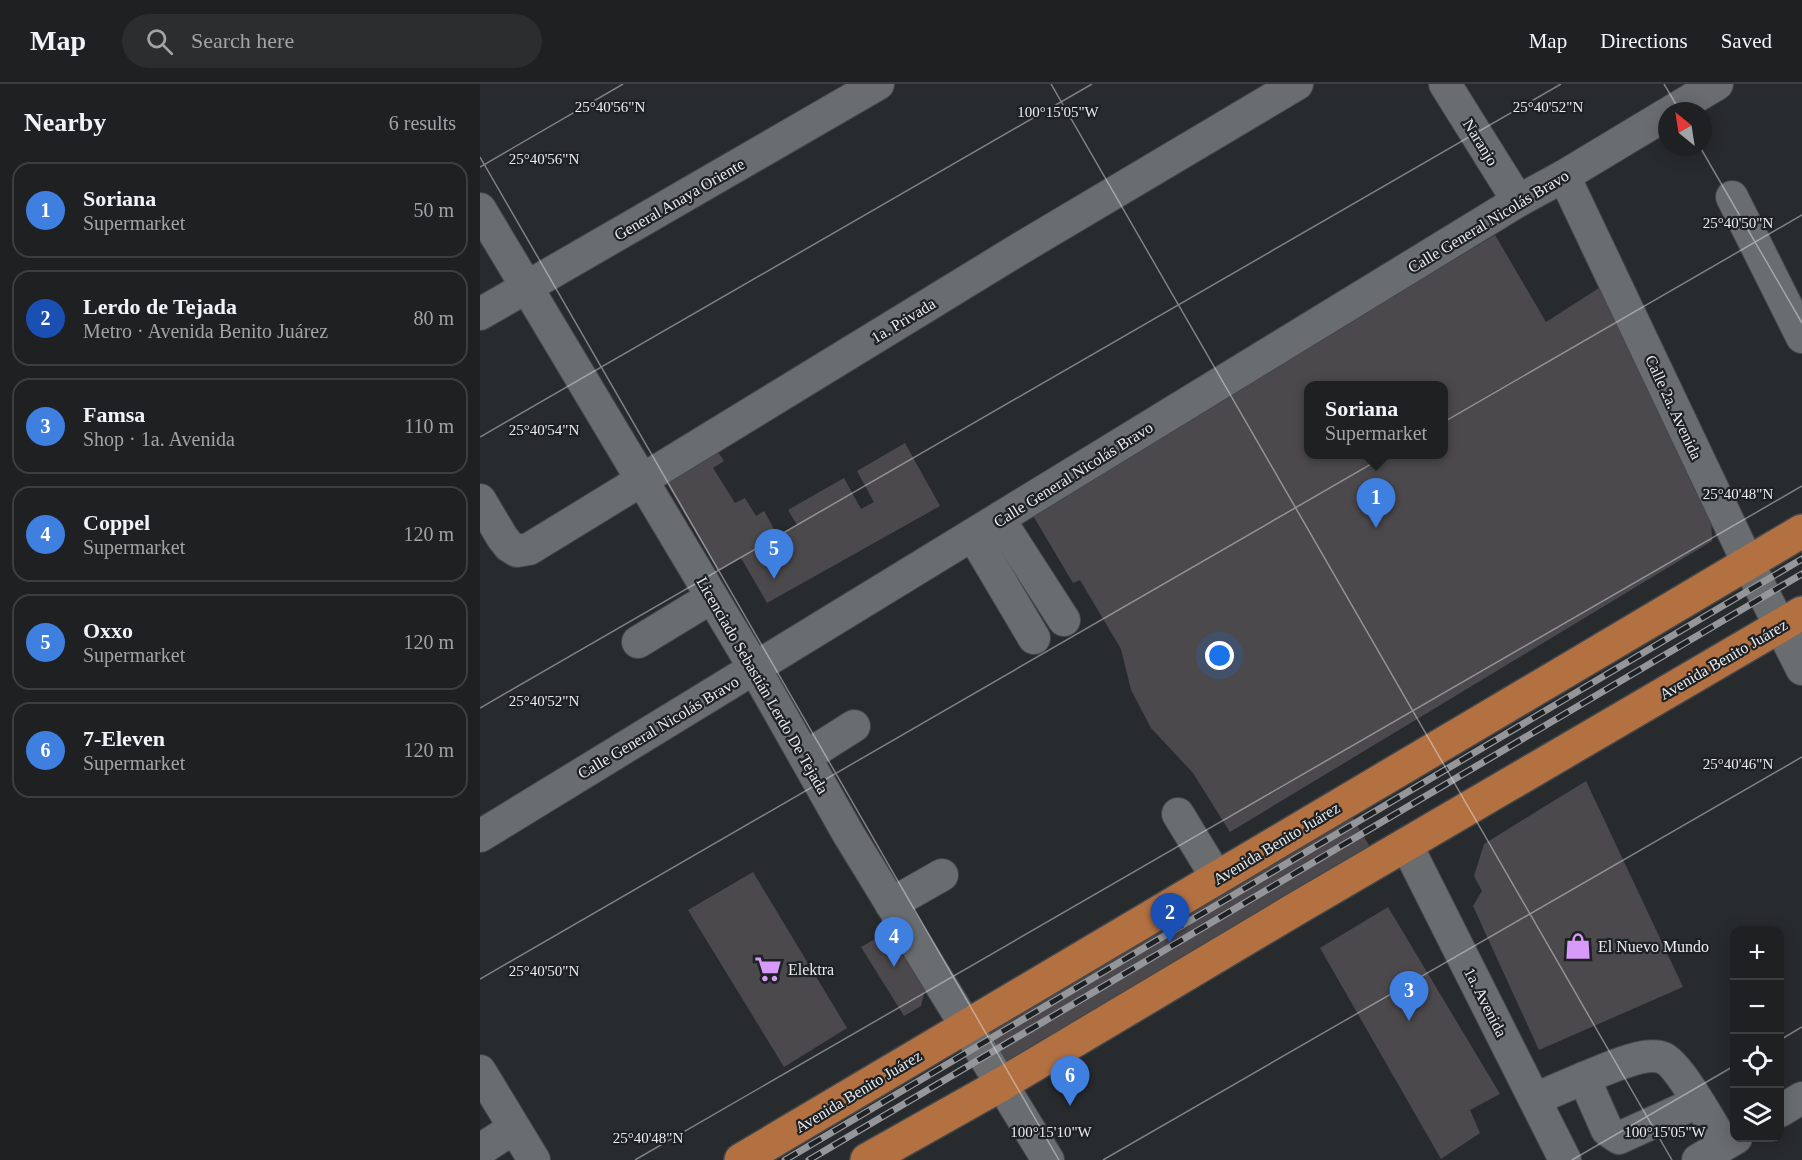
<!DOCTYPE html>
<html lang="en">
<head>
<meta charset="utf-8">
<style>
  body { margin:0; font-family:"Times New Roman",serif; background:#2b2d2f; color:#f1f3f6 }
  .controls { position:absolute; right:18px; bottom:18px; display:grid; overflow:hidden; border-radius:12px; box-shadow:0 3px 15px #0003 }
  .controls button { width:54px; height:54px; display:grid; place-items:center; padding:0; border:0; border-bottom:2px solid #3c3e40; background:#1e2022; color:#f1f3f6; font:30px sans-serif }
  .compass { position:absolute; left:1178px; top:18px; width:54px; height:54px; border-radius:50%; background:#1e2022; box-shadow:0 3px 15px #0003; rotate:330deg }
  .you { position:absolute; left:740px; top:572px; width:21px; height:21px; margin:-15px; border:4px solid #fff; border-radius:50%; background:#1a73e8; box-shadow:0 0 0 9px #1a73e833 }
  .badge { display:grid; place-items:center; width:39px; height:39px; border-radius:50%; background:#8c9099; color:#fff; font-size:20px; font-weight:700 }
  .pin { position:absolute; translate:-50% -50px; filter:drop-shadow(0 2px 3px #0008) }
  .pin::after { content:''; position:absolute; top:32px; width:21px; height:18px; background:inherit; clip-path:polygon(0 0,100% 0,50% 100%) }
  .popup { position:absolute; left:824px; top:297px; width:144px; height:78px; box-sizing:border-box; display:grid; place-content:center; border-radius:12px; background:#1e2022; filter:drop-shadow(0 2px 4px #0005); font-size:20px; white-space:nowrap; color:#a1a3a5 }
  .popup b { font-size:22px; color:#f1f3f6 }
  .popup::after { content:''; position:absolute; left:50%; top:100%; margin-left:-12px; border:12px solid transparent; border-top-color:#1e2022 }
  .list { margin:0; padding:0; list-style:none }
  h2 { display:flex; justify-content:space-between; align-items:center; height:78px; margin:0; padding:0 24px; font-size:26px }
  h2 small { font-size:20px; font-weight:400; color:#a1a3a5 }
  .list li { display:grid; grid-template-columns:39px 1fr auto; gap:18px; align-items:center; box-sizing:border-box; height:96px; margin:0 12px 12px; padding:0 12px; border:2px solid #3c3e40; border-radius:18px }
  .list b { display:block; font-size:22px; white-space:nowrap }
  .list p { margin:0; font-size:20px; white-space:nowrap; color:#a1a3a5 }
  .list em { font-size:20px; font-style:normal; color:#a1a3a5 }
  .icon { flex:none; width:33px; height:33px; fill:none; stroke:currentColor; stroke-width:2; stroke-linecap:round; stroke-linejoin:round }
  .map { position:relative; flex:none; width:1322px; height:1076px; overflow:hidden }
  header { display:flex; align-items:center; gap:36px; box-sizing:border-box; height:84px; padding:0 30px; background:#1e2022; border-bottom:2px solid #3c3e40 }
  header strong { font-size:28px }
  nav { display:flex; gap:33px; margin-inline-start:auto; font-size:21px }
  .search { width:420px; height:54px; background:#2b2d2f; display:flex; align-items:center; gap:15px; box-sizing:border-box; padding:0 21px; border-radius:33px; color:#a1a3a5; font-size:22px }
  main { display:flex }
  aside { flex:1; background:#1e2022 }
  .map>svg:first-child { display:block }
  .building { fill:#4c494c; fill-rule:evenodd }
  .lines { fill:none; stroke-linecap:round; stroke-linejoin:round }
  .minor-casing { stroke:#45474a; stroke-width:34 }
  .major-casing { stroke:#45474a; stroke-width:36 }
  .minor { stroke:#696d70; stroke-width:32 }
  .major { stroke:#b37142; stroke-width:33 }
  .rail-casing { stroke:#949699; stroke-width:7 }
  .rail { stroke:#1e2124; stroke-width:4.5; stroke-dasharray:14; stroke-linecap:butt }
  .ticks { fill:none; stroke:#e9ebed; stroke-width:1.5; stroke-opacity:0.45 }
  .labels { text-anchor:middle; stroke-width:4.5; stroke-linejoin:round; paint-order:stroke }
  .street-label { font-size:16px; fill:#e9ebed; stroke:#1e2124 }
  .poi-label { font-size:16px; fill:#e9ebed; stroke:#1e2124; text-anchor:start }
  .ticks-label { font-size:15px; text-anchor:middle; fill:#e9ebed; stroke:#1e2124; stroke-width:4.5; stroke-linejoin:round; paint-order:stroke }
</style>
</head>
<body>
<header>
<strong>Map</strong>
<div class="search"><svg class="icon" aria-label="search" viewBox="0 0 24 24"><circle cx="10" cy="10" r="6"/><path d="M15 15l6 6"/></svg>Search here</div>
<nav><a>Map</a><a>Directions</a><a>Saved</a></nav>
</header>
<main>
<aside>
<h2>Nearby<small>6 results</small></h2>
<ul class="list">
<li><span class="badge" style="background:#3f7fe0">1</span><div><b>Soriana</b><p>Supermarket</p></div><em>50 m</em></li>
<li><span class="badge" style="background:#1a4fb4">2</span><div><b>Lerdo de Tejada</b><p>Metro · Avenida Benito Juárez</p></div><em>80 m</em></li>
<li><span class="badge" style="background:#3f7fe0">3</span><div><b>Famsa</b><p>Shop · 1a. Avenida</p></div><em>110 m</em></li>
<li><span class="badge" style="background:#3f7fe0">4</span><div><b>Coppel</b><p>Supermarket</p></div><em>120 m</em></li>
<li><span class="badge" style="background:#3f7fe0">5</span><div><b>Oxxo</b><p>Supermarket</p></div><em>120 m</em></li>
<li><span class="badge" style="background:#3f7fe0">6</span><div><b>7-Eleven</b><p>Supermarket</p></div><em>120 m</em></li>
</ul>
</aside>
<div class="map">
<svg width="1322" height="1076" viewBox="0 0 1322 1076">
  <rect width="100%" height="100%" fill="#282b2e"/>
  <!-- building -->
  <g class="building">
    <path d="M1015,151L1066,238L1122,202L1231,432L1232,457L750,748L713,689L671,644L651,606L641,565L600,496L593,499L552,430ZM828,302H964V370H828Z"/>
    <path d="M425,359L460,422L287,519L261,474L238,487L186,398L233,361L244,377L233,384L255,419L265,414L276,432L284,427L298,452L317,441L308,426L364,394L381,425L394,418L377,387Z"/>
    <path d="M1106,697L1203,903L1059,966L993,822L1002,807L994,792L1004,760Z"/>
    <path d="M865,721L893,768L511,993L483,946Z"/>
    <path d="M273,788L367,944L304,983L208,826Z"/>
    <path d="M908,823L1020,1010L990,1026L1000,1049L961,1075L840,864Z"/>
    <path d="M411,846L446,902L441,922L424,932L381,863Z"/>
  </g>
  <g class="lines">
    <defs>
      <g id="minor">
        <path d="M965,0L1038,117"/>
        <path d="M1192,27L1237,0"/>
        <path d="M1084,92L1268,479L1322,585"/>
        <path d="M1252,113L1322,253"/>
        <path d="M0,125L275,585L369,751L568,1076"/>
        <path d="M0,230L398,0"/>
        <path d="M0,416L22,453L29,462L37,467L49,465L541,164L817,0"/>
        <path d="M519,435L584,536"/>
        <path d="M493,451L554,554"/>
        <path d="M158,558L232,513"/>
        <path d="M325,673L374,642"/>
        <path d="M698,730L737,794"/>
        <path d="M0,752L1038,117L1084,92L1187,30"/>
        <path d="M926,760L1085,1076"/>
        <path d="M411,820L462,791"/>
        <path d="M0,987L54,1076"/>
        <path d="M1055,1015L1104,994"/>
        <path d="M1218,1018L1139,1054L1127,1046L1104,994C1122,987 1165,966 1183,974C1199,980 1233,1043 1244,1060"/>
        <path d="M1300,1027L1322,1014"/>
        <path d="M0,1066L34,1044"/>
        <path d="M1218,1076L1256,1054"/>
      </g>
      <g id="major">
        <path d="M261,1076L1322,447"/>
        <path d="M387,1076L522,1000L814,826L1322,529"/>
      </g>
    </defs>
    <!-- minor casing -->
    <use href="#minor" class="minor-casing"/>
    <!-- major casing -->
    <use href="#major" class="major-casing"/>
    <!-- minor -->
    <use href="#minor" class="minor"/>
    <!-- major -->
    <use href="#major" class="major"/>
    <defs>
      <g id="rail">
        <path d="M305,1076L1322,475"/>
        <path d="M329,1076L1322,490"/>
      </g>
    </defs>
    <!-- rail casing -->
    <use href="#rail" class="rail-casing"/>
    <!-- rail -->
    <use href="#rail" class="rail"/>
  </g>
  <!-- ticks -->
  <path class="ticks" d="M571,0L1192,1076M1184,0L1200,27M1220,63L1322,239M0,73L579,1076M0,83L143,0M0,353L612,0M0,624L1081,0M0,895L1322,131M1300,956L1322,943M155,1076L1322,402M623,1076L1322,673M1092,1076L1254,982"/>
  <!-- icons -->
  <defs>
    <symbol id="shop-bare" viewBox="-9 -9 18 18"><path d="M-5-2.5h2.3a2.7 3.5 0 0 1 5.4 0H5L5.5 6h-11ZM-1.5-2.5h3a1.5 2.3 0 0 0-3 0Z" fill="#d89af8" stroke="#1e2124" stroke-width="2.5" paint-order="stroke"/></symbol>
    <symbol id="supermarket-bare" viewBox="-9 -9 18 18"><path d="M-6-5.5h2.5l.6 2H6L4.5 2H-2.5L-4.4-4H-6ZM-1.5 3.2a1.3 1.3 0 1 0 .1 0ZM3 3.2a1.3 1.3 0 1 0 .1 0Z" fill="#d89af8" stroke="#1e2124" stroke-width="2.5" paint-order="stroke"/></symbol>
  </defs>
  <g fill-rule="evenodd">
    <use href="#shop-bare" x="1079" y="843" width="38" height="38"/>
    <use href="#supermarket-bare" x="269" y="866" width="38" height="38"/>
  </g>
  <g class="labels">
    <!-- street labels -->
    <g class="street-label">
      <text transform="translate(1001 58) rotate(58)" y="6">Naranjo</text>
      <text transform="translate(199 115) rotate(-30)" y="6">General Anaya Oriente</text>
      <text transform="translate(1008 137) rotate(-31)" y="6">Calle General Nicolás Bravo</text>
      <text transform="translate(423 236) rotate(-31)" y="6">1a. Privada</text>
      <text transform="translate(1194 323) rotate(65)" y="6">Calle 2a. Avenida</text>
      <text transform="translate(593 390) rotate(-32)" y="6">Calle General Nicolás Bravo</text>
      <text transform="translate(1243 575) rotate(-30)" y="6">Avenida Benito Juárez</text>
      <text transform="translate(283 601) rotate(60)" y="6">Licenciado Sebastián Lerdo De Tejada</text>
      <text transform="translate(178 643) rotate(-31)" y="6">Calle General Nicolás Bravo</text>
      <text transform="translate(796 759) rotate(-31)" y="6">Avenida Benito Juárez</text>
      <text transform="translate(1006 918) rotate(63)" y="6">1a. Avenida</text>
      <text transform="translate(378 1007) rotate(-31)" y="6">Avenida Benito Juárez</text>
    </g>
    <!-- poi labels -->
    <g class="poi-label">
      <text x="1118" y="868">El Nuevo Mundo</text>
      <text x="308" y="891">Elektra</text>
    </g>
  </g>
  <g class="ticks-label">
    <text x="130" y="28">25°40'56"N</text>
    <text x="1068" y="28">25°40'52"N</text>
    <text x="578" y="33">100°15'05"W</text>
    <text x="64" y="80">25°40'56"N</text>
    <text x="1258" y="144">25°40'50"N</text>
    <text x="64" y="351">25°40'54"N</text>
    <text x="1258" y="415">25°40'48"N</text>
    <text x="64" y="622">25°40'52"N</text>
    <text x="1258" y="685">25°40'46"N</text>
    <text x="64" y="892">25°40'50"N</text>
    <text x="571" y="1053">100°15'10"W</text>
    <text x="1185" y="1053">100°15'05"W</text>
    <text x="168" y="1059">25°40'48"N</text>
  </g>
</svg>
<div class="controls">
<button>+</button>
<button>−</button>
<button><svg class="icon" aria-label="locate" viewBox="0 0 24 24"><circle cx="12" cy="12" r="6"/><path d="M12 2v4M12 18v4M2 12h4M18 12h4"/></svg></button>
<button><svg class="icon" aria-label="layers" viewBox="0 0 24 24"><path d="M12 4l9 5-9 5-9-5zM3 14l9 5 9-5"/></svg></button>
</div>
<svg class="compass" viewBox="-18 -18 36 36"><path d="M0-13l5 13h-10z" fill="#e53935"/><path d="M0 13l5-13h-10z" fill="#a1a3a5"/></svg>
<div class="you"></div>
<div class="pin badge" style="left:896px;top:444px;background:#3f7fe0">1</div>
<div class="popup"><b>Soriana</b>Supermarket</div>
<div class="pin badge" style="left:690px;top:859px;background:#1a4fb4">2</div>
<div class="pin badge" style="left:929px;top:937px;background:#3f7fe0">3</div>
<div class="pin badge" style="left:414px;top:883px;background:#3f7fe0">4</div>
<div class="pin badge" style="left:294px;top:495px;background:#3f7fe0">5</div>
<div class="pin badge" style="left:590px;top:1022px;background:#3f7fe0">6</div>
</div>
</main>
</body>
</html>
